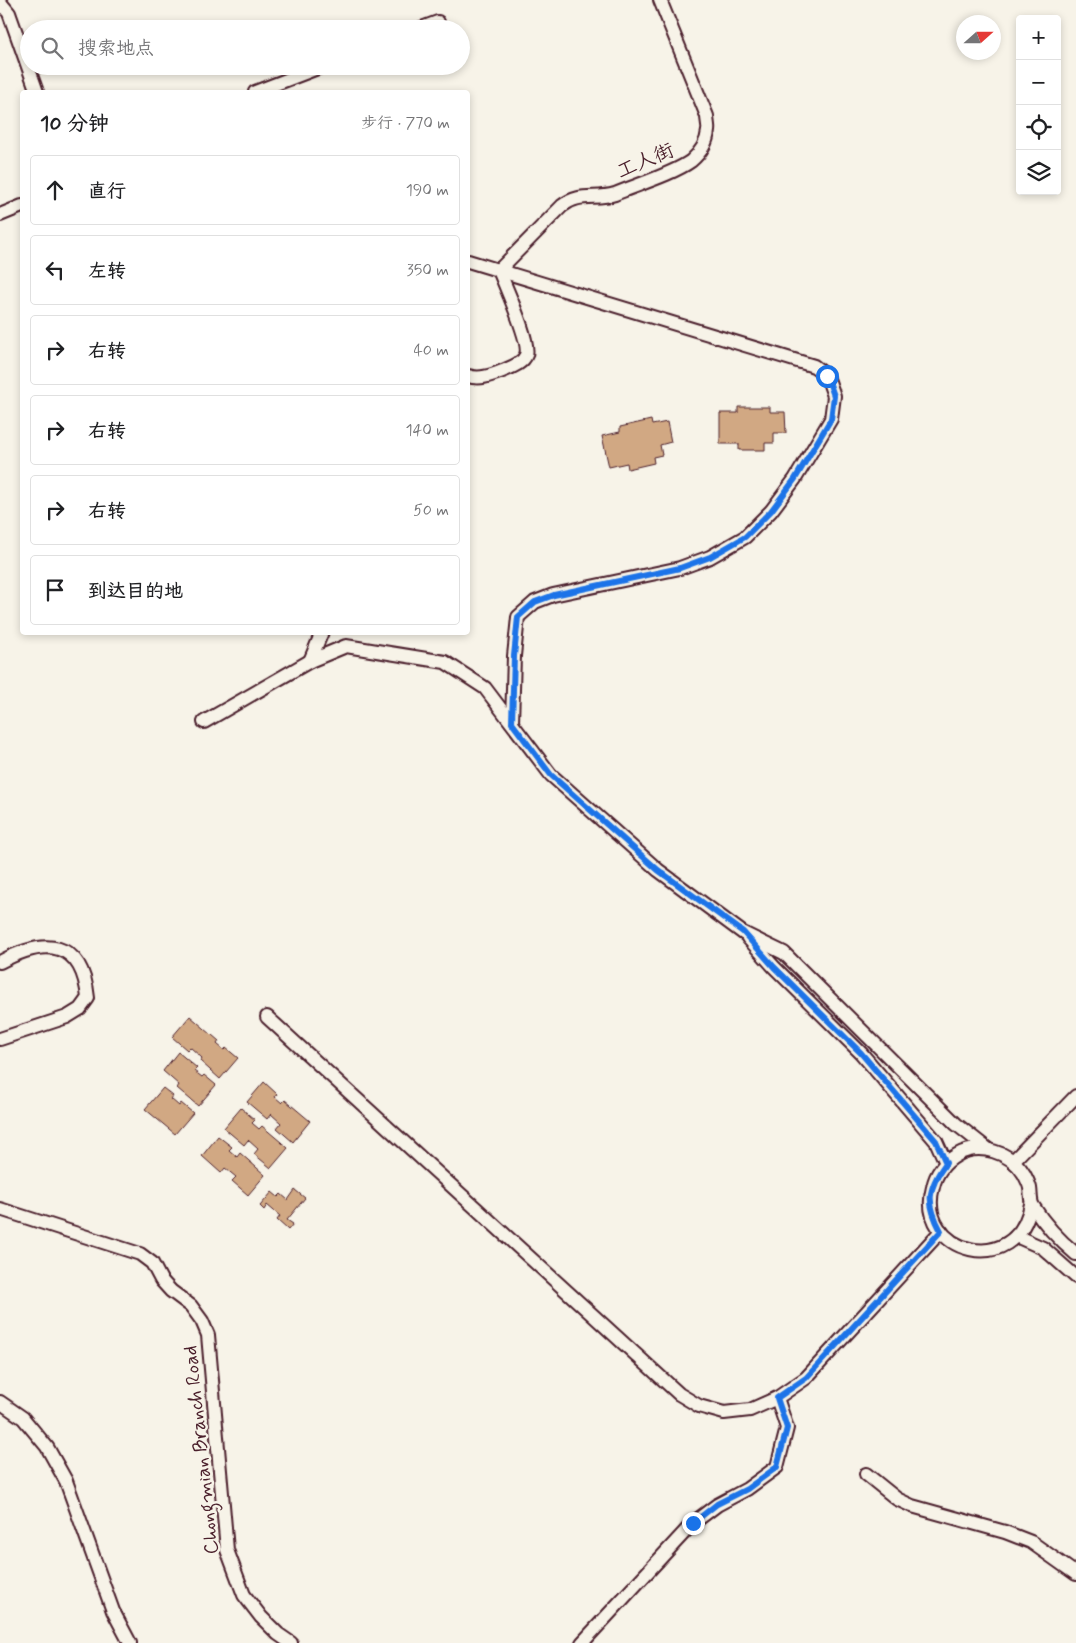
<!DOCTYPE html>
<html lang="zh">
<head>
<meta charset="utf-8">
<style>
  body { margin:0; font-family:Mynerve,"LXGW WenKai TC",sans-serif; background:#f6f6f6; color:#202124 }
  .controls { position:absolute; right:15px; top:15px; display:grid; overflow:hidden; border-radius:5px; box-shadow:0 2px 8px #0003 }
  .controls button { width:45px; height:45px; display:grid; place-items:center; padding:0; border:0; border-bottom:1px solid #e0e0e0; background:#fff; color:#202124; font:25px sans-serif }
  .compass { position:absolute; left:956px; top:15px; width:45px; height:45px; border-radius:50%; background:#fff; box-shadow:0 2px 8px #0003; rotate:69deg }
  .stop { position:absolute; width:15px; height:15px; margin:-11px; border:4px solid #1a73e8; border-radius:50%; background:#fff }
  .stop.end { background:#1a73e8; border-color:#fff; box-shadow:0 1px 5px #0008 }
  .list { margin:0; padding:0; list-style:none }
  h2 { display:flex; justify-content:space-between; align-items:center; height:65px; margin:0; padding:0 20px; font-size:21px }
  h2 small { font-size:16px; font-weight:400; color:#757577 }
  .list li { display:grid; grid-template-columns:32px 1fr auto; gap:15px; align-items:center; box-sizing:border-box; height:70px; margin:0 10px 10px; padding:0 10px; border:1px solid #e0e0e0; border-radius:5px }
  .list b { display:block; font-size:19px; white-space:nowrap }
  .list em { font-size:16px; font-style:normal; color:#757577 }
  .icon { flex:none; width:28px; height:28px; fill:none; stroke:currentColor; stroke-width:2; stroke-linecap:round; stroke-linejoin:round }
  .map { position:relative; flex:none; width:1076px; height:1643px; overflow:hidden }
  .search { position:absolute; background:#fff; box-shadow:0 2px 8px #0003; left:20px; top:20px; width:450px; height:55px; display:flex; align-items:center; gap:12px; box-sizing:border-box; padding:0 18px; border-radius:28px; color:#757577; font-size:19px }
  .panel { position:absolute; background:#fff; box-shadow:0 2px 8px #0003; left:20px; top:90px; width:450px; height:545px; border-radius:5px }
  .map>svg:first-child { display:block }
  .building { fill:#d1a883; stroke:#4a1f2b }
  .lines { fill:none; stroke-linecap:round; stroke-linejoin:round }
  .minor-casing { stroke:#4a1f2b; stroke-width:16 }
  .minor { stroke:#f7f3e8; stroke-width:12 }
  .route { stroke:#1a73e8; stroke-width:6 }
  .labels { text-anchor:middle; stroke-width:5; stroke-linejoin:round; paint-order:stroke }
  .street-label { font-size:20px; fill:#4a1f2b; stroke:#f7f3e8 }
</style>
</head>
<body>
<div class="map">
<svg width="1076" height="1643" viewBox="0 0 1076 1643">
  <rect width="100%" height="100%" fill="#f7f3e8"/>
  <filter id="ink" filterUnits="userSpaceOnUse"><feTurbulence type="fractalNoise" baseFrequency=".02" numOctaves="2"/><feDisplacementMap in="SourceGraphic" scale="10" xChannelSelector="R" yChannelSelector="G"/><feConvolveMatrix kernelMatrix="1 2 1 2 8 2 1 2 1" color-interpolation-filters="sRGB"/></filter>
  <g filter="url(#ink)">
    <!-- building -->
    <g class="building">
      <path d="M738,407H770V412H785L786,433H774V443H765V450H739V444H720V413H738Z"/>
      <path d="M651,420L652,425L667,422L671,442L660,445L662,455L653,457L654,463L628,469L627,463L609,467L602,436L620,432V427Z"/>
      <path d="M190,1016L219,1041L217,1044L224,1050L226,1048L238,1058L220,1079L200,1061L202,1058L190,1047L187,1050L172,1037Z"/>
      <path d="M178,1052L197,1068L194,1071L202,1077L204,1075L216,1085L198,1106L177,1088L179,1085L163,1071Z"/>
      <path d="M264,1082L277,1094L275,1097L282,1103L285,1100L310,1121L293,1142L277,1128L281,1123L271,1114L267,1119L247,1102Z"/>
      <path d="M163,1088L173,1096L171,1099L179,1106L181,1103L193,1113L175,1134L145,1109Z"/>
      <path d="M241,1108L255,1120L252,1123L259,1129L262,1126L288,1148L271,1168L254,1154L258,1149L248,1140L244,1145L224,1128Z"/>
      <path d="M218,1136L232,1147L229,1150L237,1157L240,1153L265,1175L248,1195L232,1181L236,1177L225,1168L221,1173L202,1156Z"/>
      <path d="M295,1190L305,1198L287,1220L293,1224L288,1230L277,1220L280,1216L267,1205L264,1210L260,1206L272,1192L278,1197L281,1194L288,1200Z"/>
    </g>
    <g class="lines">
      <defs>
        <g id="minor">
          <path d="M0,2L9,13L37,92"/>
          <path d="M419,29L438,22"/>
          <path d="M255,92L323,66"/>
          <path d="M0,215L22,206"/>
          <path d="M468,261L814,366L827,376L834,396L831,419L795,479L771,511L745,537L710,557L680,568L553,595L535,602L518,617L514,656L512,723"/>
          <path d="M499,270L562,206C579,192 595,200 615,194C636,185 673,174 691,161C699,154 707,143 708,131C709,127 707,121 707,116L660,0"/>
          <path d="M468,376C481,380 492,375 505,370C512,367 523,363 526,355C531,342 505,286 499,270"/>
          <path d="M310,661L322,632"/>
          <path d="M204,722L310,661L346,646L445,662L485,688L551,775L658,870L743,933L784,953L956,1124L989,1150"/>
          <path d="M748,938L774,967L861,1053L936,1141L946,1163"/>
          <path d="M0,962C45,938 82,939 88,998L80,1009L67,1017L0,1039"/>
          <path d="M267,1017L679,1394L699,1406L724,1413L750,1410L777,1398L806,1378L941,1231"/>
          <path d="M1013,1161L1076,1096"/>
          <path d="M1031,1204C1017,1281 915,1253 933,1187C936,1173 945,1162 957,1155C979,1142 1011,1152 1024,1174C1026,1178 1029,1183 1030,1188C1031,1194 1030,1201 1033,1206C1045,1225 1059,1240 1076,1254"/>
          <path d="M0,1209L140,1254L152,1263L161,1280L171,1291L191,1306L202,1321L208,1335L227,1550L244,1595L261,1617L278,1634L291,1643"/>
          <path d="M1016,1236L1043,1248L1076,1277"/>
          <path d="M0,1402L23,1418L47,1447L66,1481L113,1611L130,1643"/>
          <path d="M866,1474L897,1499L912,1506L1005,1532L1031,1542L1076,1574"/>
          <path d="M582,1643L693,1523L717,1505L747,1489L777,1467L787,1428L777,1398"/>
        </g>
      </defs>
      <!-- minor casing -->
      <use href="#minor" class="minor-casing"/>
      <!-- minor -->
      <use href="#minor" class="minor"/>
    </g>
  </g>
  <g class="lines" filter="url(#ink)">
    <!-- route -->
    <path class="route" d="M693,1523L717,1504L747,1489L777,1467L787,1428L777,1398L806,1378L941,1231C926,1203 927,1189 946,1163L936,1141L861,1053L774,967L743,932L658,870L551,775L512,723L514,656L518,617L535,602L554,595L680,568L710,557L745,537L771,511L795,479L831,419L834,396L827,376"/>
  </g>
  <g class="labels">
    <!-- street labels -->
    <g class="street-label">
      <text transform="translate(645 160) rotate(-23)" y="7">工人街</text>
      <text transform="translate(200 1450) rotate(-96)" y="7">Chongmian Branch Road</text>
    </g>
  </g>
</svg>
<div class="controls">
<button>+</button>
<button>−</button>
<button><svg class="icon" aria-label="locate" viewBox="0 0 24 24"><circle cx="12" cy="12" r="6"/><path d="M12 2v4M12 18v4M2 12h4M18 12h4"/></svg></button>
<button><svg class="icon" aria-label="layers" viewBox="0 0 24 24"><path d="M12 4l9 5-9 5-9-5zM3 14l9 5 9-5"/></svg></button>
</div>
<svg class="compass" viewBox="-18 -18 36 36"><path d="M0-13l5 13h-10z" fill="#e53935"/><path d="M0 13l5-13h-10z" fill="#757577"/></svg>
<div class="stop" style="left:827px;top:376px"></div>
<div class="stop end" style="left:693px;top:1523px"></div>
<div class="search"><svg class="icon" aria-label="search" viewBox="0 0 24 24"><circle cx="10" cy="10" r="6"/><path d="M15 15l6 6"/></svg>搜索地点</div>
<section class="panel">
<h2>10 分钟<small>步行 · 770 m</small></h2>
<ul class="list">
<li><svg class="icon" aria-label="ahead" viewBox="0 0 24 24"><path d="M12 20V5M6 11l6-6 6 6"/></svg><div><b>直行</b></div><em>190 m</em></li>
<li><svg class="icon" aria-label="left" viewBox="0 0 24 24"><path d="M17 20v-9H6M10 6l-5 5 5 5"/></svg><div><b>左转</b></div><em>350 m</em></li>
<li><svg class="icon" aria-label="right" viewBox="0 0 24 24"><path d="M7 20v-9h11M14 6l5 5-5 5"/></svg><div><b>右转</b></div><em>40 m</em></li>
<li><svg class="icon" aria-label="right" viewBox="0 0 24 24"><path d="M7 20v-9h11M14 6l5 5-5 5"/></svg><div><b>右转</b></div><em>140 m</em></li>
<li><svg class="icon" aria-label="right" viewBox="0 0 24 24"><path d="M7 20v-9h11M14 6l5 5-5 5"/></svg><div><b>右转</b></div><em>50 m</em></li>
<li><svg class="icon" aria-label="arrive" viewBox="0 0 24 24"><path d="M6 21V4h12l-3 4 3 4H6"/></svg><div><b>到达目的地</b></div></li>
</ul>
</section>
</div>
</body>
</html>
